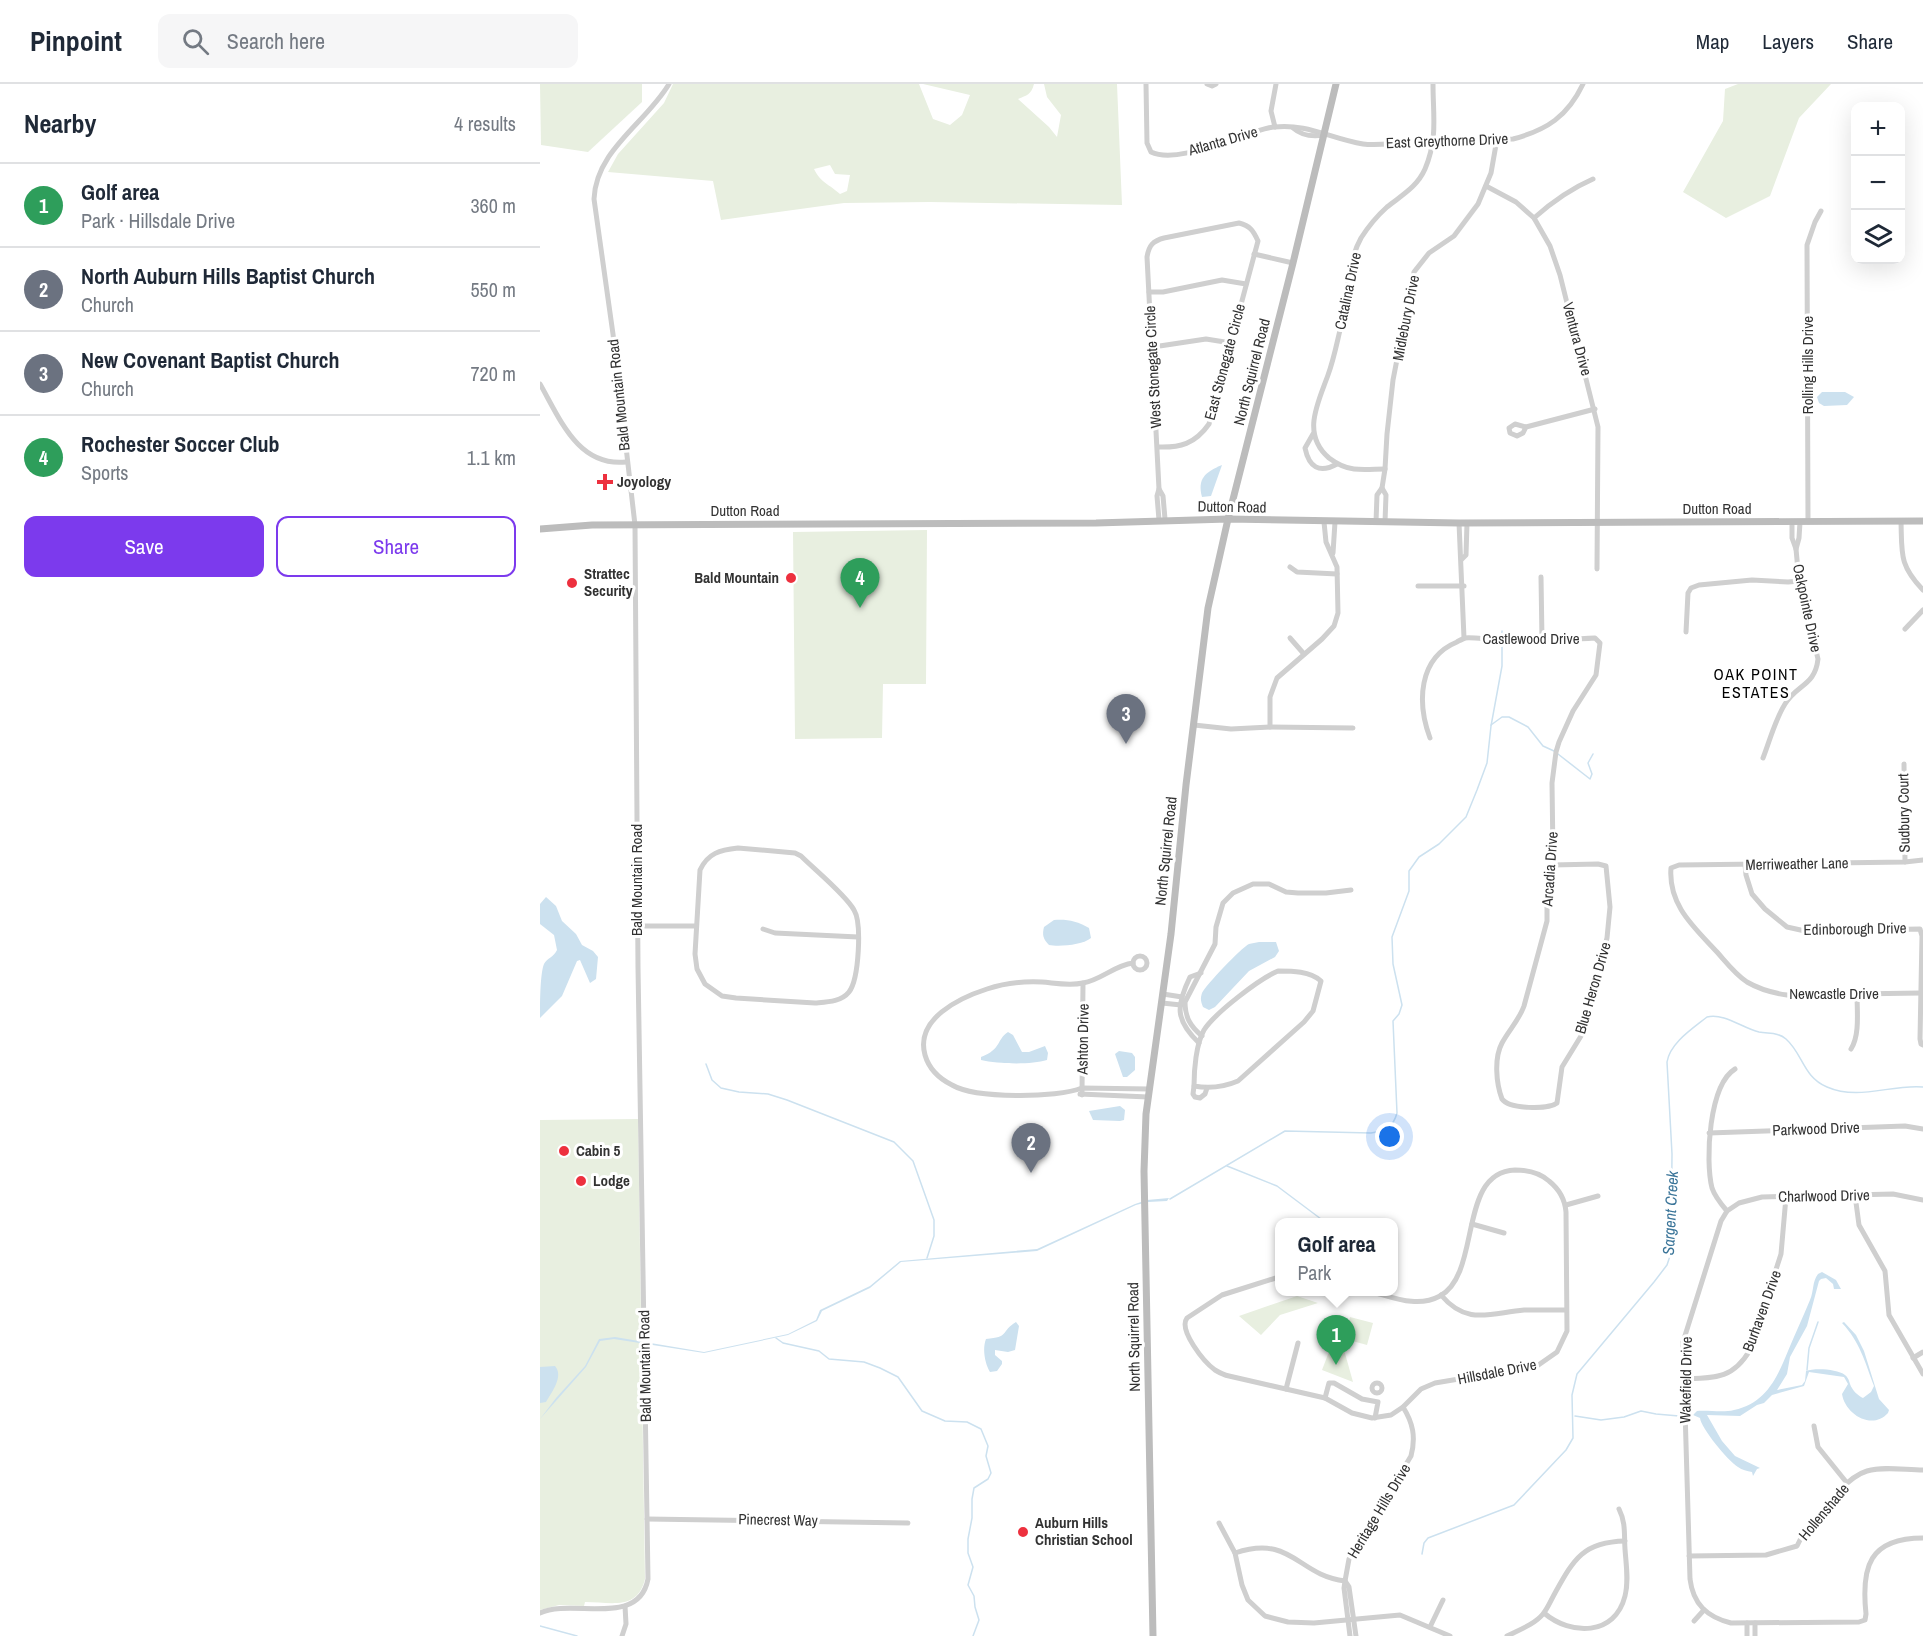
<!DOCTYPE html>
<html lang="en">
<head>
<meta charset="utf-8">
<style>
  body { margin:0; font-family:"Archivo Narrow",sans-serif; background:#f6f6f7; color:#1f2937 }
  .controls { position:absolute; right:18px; top:18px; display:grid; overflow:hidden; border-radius:12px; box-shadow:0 6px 24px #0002 }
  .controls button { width:54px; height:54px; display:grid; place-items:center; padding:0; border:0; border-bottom:2px solid #e0e1e3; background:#fff; color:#1f2937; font:30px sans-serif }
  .you { position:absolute; left:850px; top:1053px; width:21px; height:21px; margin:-15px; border:4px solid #fff; border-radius:50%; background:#1a73e8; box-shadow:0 0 0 9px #1a73e833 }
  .badge { display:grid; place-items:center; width:39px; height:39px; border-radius:50%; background:#7c3aed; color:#fff; font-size:20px; font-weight:700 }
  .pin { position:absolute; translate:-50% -50px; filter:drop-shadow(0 2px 3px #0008) }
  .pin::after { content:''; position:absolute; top:32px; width:21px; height:18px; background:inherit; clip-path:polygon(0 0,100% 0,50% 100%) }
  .popup { position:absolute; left:735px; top:1134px; width:123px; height:78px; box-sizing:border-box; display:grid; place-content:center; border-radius:12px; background:#fff; filter:drop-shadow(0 2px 4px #0005); font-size:20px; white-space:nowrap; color:#747a83 }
  .popup b { font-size:22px; color:#1f2937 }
  .popup::after { content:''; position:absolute; left:50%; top:100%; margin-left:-12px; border:12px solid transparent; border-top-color:#fff }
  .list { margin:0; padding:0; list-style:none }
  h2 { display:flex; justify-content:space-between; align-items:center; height:78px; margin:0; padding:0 24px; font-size:26px }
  h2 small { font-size:20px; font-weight:400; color:#747a83 }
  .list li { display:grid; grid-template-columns:39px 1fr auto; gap:18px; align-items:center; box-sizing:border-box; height:84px; padding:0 24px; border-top:2px solid #e0e1e3 }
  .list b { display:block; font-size:22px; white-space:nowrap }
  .list p { margin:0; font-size:20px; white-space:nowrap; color:#747a83 }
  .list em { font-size:20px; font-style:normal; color:#747a83 }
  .actions { display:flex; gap:12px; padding:18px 24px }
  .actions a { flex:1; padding:14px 0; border:2px solid #7c3aed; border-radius:12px; text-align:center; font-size:21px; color:#7c3aed }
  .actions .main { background:#7c3aed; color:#fff }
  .icon { flex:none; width:33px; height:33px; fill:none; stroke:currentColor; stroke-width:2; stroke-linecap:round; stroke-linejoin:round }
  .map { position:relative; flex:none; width:1383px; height:1552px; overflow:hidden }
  header { display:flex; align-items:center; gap:36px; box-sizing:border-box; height:84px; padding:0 30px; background:#fff; border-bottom:2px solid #e0e1e3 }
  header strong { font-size:28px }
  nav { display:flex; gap:33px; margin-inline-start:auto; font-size:21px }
  .search { width:420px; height:54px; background:#f6f6f7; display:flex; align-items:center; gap:15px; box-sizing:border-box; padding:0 21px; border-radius:12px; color:#747a83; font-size:22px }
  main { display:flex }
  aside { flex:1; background:#fff }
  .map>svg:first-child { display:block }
  .green { fill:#e8efe0; fill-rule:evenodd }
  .water { fill:#cce1ef }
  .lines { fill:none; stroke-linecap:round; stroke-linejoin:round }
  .stream { stroke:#cce1ef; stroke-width:1.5 }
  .street { stroke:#cfcfcf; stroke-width:5 }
  .secondary { stroke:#bcbcbc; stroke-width:7 }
  .poi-dot { fill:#ed303e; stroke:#fff; stroke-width:2 }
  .labels { text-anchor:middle; stroke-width:6; stroke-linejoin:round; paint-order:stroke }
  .street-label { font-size:15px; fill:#323232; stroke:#fff }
  .poi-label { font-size:15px; font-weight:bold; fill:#323232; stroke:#fff; text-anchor:start }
  .neighbourhood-label { font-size:16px; letter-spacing:1.5px; fill:#000; stroke:#fff }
  .water-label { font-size:16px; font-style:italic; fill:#3b7599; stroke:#fff }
</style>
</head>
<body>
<header>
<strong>Pinpoint</strong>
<div class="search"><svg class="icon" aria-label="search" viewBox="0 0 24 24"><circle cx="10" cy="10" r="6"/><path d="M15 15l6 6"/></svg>Search here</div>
<nav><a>Map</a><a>Layers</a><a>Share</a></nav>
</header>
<main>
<aside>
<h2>Nearby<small>4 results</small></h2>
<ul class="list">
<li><span class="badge" style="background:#2e9e5b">1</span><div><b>Golf area</b><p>Park · Hillsdale Drive</p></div><em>360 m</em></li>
<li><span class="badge" style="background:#6b7280">2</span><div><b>North Auburn Hills Baptist Church</b><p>Church</p></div><em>550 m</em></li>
<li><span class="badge" style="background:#6b7280">3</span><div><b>New Covenant Baptist Church</b><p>Church</p></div><em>720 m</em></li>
<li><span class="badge" style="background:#2e9e5b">4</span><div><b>Rochester Soccer Club</b><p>Sports</p></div><em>1.1 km</em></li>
</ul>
<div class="actions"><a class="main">Save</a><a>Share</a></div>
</aside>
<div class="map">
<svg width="1383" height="1552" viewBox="0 0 1383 1552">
  <rect width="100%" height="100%" fill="#fff"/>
  <!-- green -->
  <g class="green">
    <path d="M0,0H102V18L48,68L1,61Z"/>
    <path d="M133,0H379L393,35L410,41L422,31L430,11L383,0H494C491,11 487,11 478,15L509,43L517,53L521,31L507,13L504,0H577L582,121L390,118L304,119L181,136L173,97L68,88L78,70L124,19ZM290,81L295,90L310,91L307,107L300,110C289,100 281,99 274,85Z"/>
    <path d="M1198,0H1291L1259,34L1230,112L1186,134L1143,108L1183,37L1185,5Z"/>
    <path d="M387,446L386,600H343L342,654L255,655L253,448Z"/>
    <path d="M98,1035L105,1495C97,1527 71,1518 45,1518L44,1522L19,1521L0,1526V1036Z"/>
    <path d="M757,1212L778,1219L740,1231L721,1251L699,1232Z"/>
    <path d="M810,1233L833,1239L827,1261L805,1255Z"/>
    <path d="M801,1255L813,1298L782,1286L792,1260Z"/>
  </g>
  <!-- water -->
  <g class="water">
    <path d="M1282,308H1305L1314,313L1307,321L1284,322L1279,319L1277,313Z"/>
    <path d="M682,381L671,412L662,413C657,395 665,388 682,381Z"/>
    <path d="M6,813L16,822L22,837L36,850L42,861L53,867L58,873L56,895L50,899L40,876L37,877L22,912L0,934C0,920 0,890 4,880C7,874 14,873 17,866L14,851L0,840V820Z"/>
    <path d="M514,836C527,835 537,837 549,844L551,854C543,861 519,863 509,861C503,855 502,851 504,843Z"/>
    <path d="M719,858H736L739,867L735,873L709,887L675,923L669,926L663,923C661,918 660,915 662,909C666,901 701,864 709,860C712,859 716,859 719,858Z"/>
    <path d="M468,948L473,951L482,968H489L505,962L508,969L507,976C491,981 458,980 441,976V973C462,965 456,956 468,948Z"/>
    <path d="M579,967L592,969L595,973V986L587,993H583L575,970Z"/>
    <path d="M580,1022L585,1026L584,1036L580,1037L553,1036L549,1027Z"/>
    <path d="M629,1114L627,1117L608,1118L596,1121L497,1167L361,1178L330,1204L282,1227L277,1237L248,1251L164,1269L74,1255L60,1257L46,1283L0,1335L16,1314L45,1282L59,1255L75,1253L164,1268L248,1250L276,1236L280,1226L330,1202L360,1177L497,1165L595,1120L607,1116Z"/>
    <path d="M1282,1188L1296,1196L1301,1205H1294L1293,1200L1286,1194L1281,1195L1279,1197L1267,1242L1250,1273L1247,1290L1237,1306L1262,1301L1265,1297L1266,1287C1275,1284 1297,1285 1305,1291C1310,1295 1309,1300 1312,1304C1314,1308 1319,1312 1323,1314L1331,1308L1334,1302C1325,1278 1320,1258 1302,1239L1304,1238L1316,1251L1324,1267L1339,1315L1349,1326L1348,1329C1332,1347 1305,1330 1302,1310L1308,1300L1304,1293L1269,1288L1264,1302L1232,1311L1224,1319L1217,1321L1200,1332L1167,1331L1182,1357L1195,1372L1220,1384L1217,1385L1213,1392L1212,1388C1207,1387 1202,1386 1198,1383C1188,1377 1161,1344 1160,1334L1153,1331L1157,1327C1169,1326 1183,1329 1194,1326C1226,1319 1237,1294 1248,1267C1255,1250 1263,1233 1270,1216C1274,1207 1272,1198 1278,1190Z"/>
    <path d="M476,1238L479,1242L475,1266L468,1268L455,1266V1271L462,1277V1280L457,1287L450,1288C445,1280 442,1265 446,1255C470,1253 460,1248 476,1238Z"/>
    <path d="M15,1282C24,1292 12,1308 6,1318L0,1319V1283Z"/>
  </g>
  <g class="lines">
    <!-- stream -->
    <g class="stream">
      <path d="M951,641L962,633H969L988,643L1003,662L1014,667"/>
      <path d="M1018,670L1050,695L1052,690L1048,679L1053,670"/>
      <path d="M166,980L172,996L181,1004L199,1008L228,1010L247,1016L354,1058L373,1077L394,1136V1152L387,1174"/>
      <path d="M687,1082L737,1102L785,1138"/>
      <path d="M630,1115L745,1047L831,1049C845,1047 853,1044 857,1029L853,937L859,930L862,921L853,880L852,853L869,807V787L879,773L899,760L926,733L937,706L947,679L951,642L962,582V547"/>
      <path d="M236,1254L243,1259L279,1267L289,1275L324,1278L340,1284L358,1293L382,1327L405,1337L427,1338L441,1345L448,1362L446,1372L451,1389L448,1395L434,1404L432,1415V1434L428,1455V1469L433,1483L428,1501L434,1512L435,1523L439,1536L433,1552"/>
      <path d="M1267,1286L1269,1264L1278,1238"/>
      <path d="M1035,1332L1061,1336L1084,1333L1101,1327L1116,1330L1139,1332"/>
      <path d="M882,1470L884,1459L888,1454L974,1421L1026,1366L1033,1354L1032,1311L1037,1290L1114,1198L1127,1181L1131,1169L1132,1070L1127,978C1130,959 1152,945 1167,933C1185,929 1202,944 1219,948C1229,950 1238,948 1246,955C1263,970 1263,993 1287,1003C1319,1017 1351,1000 1383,1003"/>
      <path d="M0,1542L37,1552"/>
    </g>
    <!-- street -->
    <g class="street">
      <path d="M606,0L607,59L611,68C640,82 702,47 734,43C767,39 791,55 823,60C837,62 854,59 868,59C903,57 938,56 973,55C1007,46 1028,32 1043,0"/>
      <path d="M667,0L672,2L676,0"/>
      <path d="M735,43L731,27L736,0"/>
      <path d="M753,44C762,52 772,53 784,51"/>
      <path d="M946,102L976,118L994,134L1010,162L1020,191L1058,343L1057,485"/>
      <path d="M994,134C1012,118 1030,105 1053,95"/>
      <path d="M714,170L753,179"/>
      <path d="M609,208H623L682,196L706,200"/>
      <path d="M613,263L666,255L691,259"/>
      <path d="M0,300C20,335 38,383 86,378"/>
      <path d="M986,343L983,349L977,352L970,349L969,344L975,340L986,343L1055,325"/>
      <path d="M773,350L765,364C769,383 779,390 797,380"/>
      <path d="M617,363C640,364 655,360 669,340L718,157C713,146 710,142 699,139L624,154C613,157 609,161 607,173L619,405"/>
      <path d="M845,385C835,385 824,386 814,385C804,384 797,380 789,374C761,350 778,319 788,291C794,275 797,258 801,242C809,213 806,181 821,154C828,143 837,132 847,123C862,111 877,103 885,85C898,54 893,32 893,0"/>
      <path d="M842,404L846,411L845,438"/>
      <path d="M619,436L617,412L619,405L623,412L625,435"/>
      <path d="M1361,437C1362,470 1359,481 1383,506"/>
      <path d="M836,438L837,411L842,404L845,385L847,350L853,296L874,188L889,169L914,152L938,120L951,89L957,55"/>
      <path d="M1268,438L1267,161L1275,138L1281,127"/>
      <path d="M919,439L924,554"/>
      <path d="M1256,465L1259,454L1260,438"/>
      <path d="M793,469L795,438"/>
      <path d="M922,475L926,471L927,439"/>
      <path d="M750,483L757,488L797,490"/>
      <path d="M1001,493L1002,556"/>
      <path d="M878,502H924"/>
      <path d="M1365,545L1383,526"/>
      <path d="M1146,548L1148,509L1151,504L1159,501L1212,496L1248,498L1259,497"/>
      <path d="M750,554L764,570"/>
      <path d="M654,641L691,645L730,643L813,644"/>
      <path d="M730,643V613L737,594L782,555L794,542L798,529L797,483L786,458L784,438"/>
      <path d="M890,654C877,619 878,574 917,558C918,557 923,555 925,554C935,553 947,556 958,556C990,556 1023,556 1055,554L1060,559L1056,591L1033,627L1019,658L1016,668L1012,699L1013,771L1007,813V837L984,922C979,936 969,946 962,959C954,974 956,999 962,1015C969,1025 1008,1026 1017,1019L1022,983L1041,952L1067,854L1070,823L1066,782L1058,780L1012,781"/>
      <path d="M1223,674C1230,656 1235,636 1245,620C1257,600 1275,602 1278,575L1259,497L1256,465L1252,454V438"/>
      <path d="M1364,680L1365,778"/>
      <path d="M198,764L255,769L261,772C274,785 306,811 314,826C322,839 319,895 309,908C301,918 287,918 275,919L196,914L182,912L165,900L157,885L155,870L160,786C168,769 180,766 198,764Z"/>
      <path d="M1205,780L1206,791L1212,810L1225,825L1247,843L1265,847L1380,845L1382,852L1380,955L1381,960L1383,961"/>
      <path d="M98,842H156"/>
      <path d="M223,845L235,849L318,853"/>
      <circle cx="600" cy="879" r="7"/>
      <path d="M593,879C575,881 561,896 543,899C529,902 515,899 502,898C483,897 465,899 447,905C419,914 375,935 385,971C389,985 400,995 412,1001C436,1015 517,1014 542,1004L609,1005"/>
      <path d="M738,887C752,887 770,887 781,897L773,927L764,938L698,997C684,1003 670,1005 654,1002C654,986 656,960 664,946C675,929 719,895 738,887Z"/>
      <path d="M1381,909L1247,911C1233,909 1219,905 1207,898C1195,890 1186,878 1177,868C1154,843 1128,821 1131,784L1139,781L1365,778L1383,776"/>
      <path d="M623,910L642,913"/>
      <path d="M622,919L641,921"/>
      <path d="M662,952C650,942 645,933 645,918L675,860L676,843L683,819L693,809L713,800H729L746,808L758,809H786L811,806"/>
      <path d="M659,959C635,936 636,922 650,893L661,889"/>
      <path d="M1311,965C1320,951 1317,927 1317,910"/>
      <path d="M654,1002L653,1010L655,1013L660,1014L665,1010L667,1004"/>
      <path d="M540,1010L608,1013"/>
      <path d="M542,1011L543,899"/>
      <path d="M1169,1049L1365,1042L1383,1045"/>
      <path d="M1315,1111L1319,1141L1345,1187L1349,1231L1383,1290"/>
      <path d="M1383,1116L1353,1110L1222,1113L1199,1119L1187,1127L1181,1137L1143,1258L1150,1495C1153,1520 1167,1533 1191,1539L1319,1538L1325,1536L1326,1530C1321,1483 1329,1454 1383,1454"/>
      <path d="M1026,1121L1058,1112"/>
      <path d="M1187,1127C1181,1120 1175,1113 1172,1104C1165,1076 1169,1001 1195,985"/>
      <path d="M932,1140L964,1149"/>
      <path d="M739,1193L682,1211L647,1234C638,1246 664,1278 675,1286C680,1289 684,1291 689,1292L785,1314L812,1329L832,1334L851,1331L863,1323L881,1305L895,1299L997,1282L1017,1268L1027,1247L1026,1128C1025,1116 1019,1105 1009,1097C1000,1089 987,1086 975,1086C917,1088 942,1189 900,1212C878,1224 855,1214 833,1208"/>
      <path d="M901,1211C927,1242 950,1229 984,1226C998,1226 1012,1226 1026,1226"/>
      <path d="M1373,1274L1383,1268"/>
      <path d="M1144,1295C1175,1294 1193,1295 1210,1266L1241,1170L1246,1113"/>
      <circle cx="837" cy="1304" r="5"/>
      <path d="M746,1305L758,1259"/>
      <path d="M785,1314L789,1299H794L822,1315L838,1318L835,1334"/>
      <path d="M1274,1342L1278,1363L1307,1399"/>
      <path d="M107,1435L368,1439"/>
      <path d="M679,1439L695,1469L702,1501L708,1516L725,1532L748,1538L774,1539L860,1531L910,1552"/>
      <path d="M695,1469C752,1450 757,1491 805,1497L809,1475L871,1372C876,1353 873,1339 863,1323"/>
      <path d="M1149,1472L1226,1471L1257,1462L1262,1452C1278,1433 1303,1394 1327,1387C1344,1382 1365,1386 1383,1386"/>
      <path d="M0,1529C32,1514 99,1544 108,1495L98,883L95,441L73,250L54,115C56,66 106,39 129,0"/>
      <path d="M1004,1529C1031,1552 1075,1552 1085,1512C1089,1497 1086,1480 1085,1465C1084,1451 1086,1439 1079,1425"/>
      <path d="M1154,1537L1164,1526"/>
      <path d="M1207,1539V1552"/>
      <path d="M1215,1539V1552"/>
      <path d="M890,1543L903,1516"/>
      <path d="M82,1552L86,1540L85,1522"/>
      <path d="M810,1552L804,1504L805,1497L809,1503L816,1552"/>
      <path d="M967,1552C979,1546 995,1540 1003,1530C1008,1524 1011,1516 1015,1509C1034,1475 1043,1458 1085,1457"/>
    </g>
    <!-- secondary -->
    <g class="secondary">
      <path d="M0,445L52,441L556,439L688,435L919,439L1383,437"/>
      <path d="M613,1552L604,1087L606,1030L631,850L646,701L668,524L688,435L753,179L796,0"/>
    </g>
  </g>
  <!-- markers -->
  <g class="poi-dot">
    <path d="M62 389h6v6h6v6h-6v6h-6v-6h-6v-6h6z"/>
    <circle cx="251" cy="494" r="6"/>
    <circle cx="32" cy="499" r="6"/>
    <circle cx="24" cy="1067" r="6"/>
    <circle cx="41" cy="1097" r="6"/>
    <circle cx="483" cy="1448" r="6"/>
  </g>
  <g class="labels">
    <!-- street labels -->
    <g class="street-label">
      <text transform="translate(683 57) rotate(-16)" y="5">Atlanta Drive</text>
      <text transform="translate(907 57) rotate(-2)" y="5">East Greythorne Drive</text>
      <text transform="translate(808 207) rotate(-78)" y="5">Catalina Drive</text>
      <text transform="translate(866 234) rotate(-79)" y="5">Midlebury Drive</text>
      <text transform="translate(1037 255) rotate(75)" y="5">Ventura Drive</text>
      <text transform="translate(685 278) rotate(-75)" y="5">East Stonegate Circle</text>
      <text transform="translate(1268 281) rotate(-90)" y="5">Rolling Hills Drive</text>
      <text transform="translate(613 283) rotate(-93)" y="5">West Stonegate Circle</text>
      <text transform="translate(712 288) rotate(-76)" y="5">North Squirrel Road</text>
      <text transform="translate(79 311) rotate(-96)" y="5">Bald Mountain Road</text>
      <text transform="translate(692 423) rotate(1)" y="5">Dutton Road</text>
      <text x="1177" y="430">Dutton Road</text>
      <text x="205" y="432">Dutton Road</text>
      <text transform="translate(1267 524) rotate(78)" y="5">Oakpointe Drive</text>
      <text x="991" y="560">Castlewood Drive</text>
      <text transform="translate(1364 729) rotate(-91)" y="5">Sudbury Court</text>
      <text transform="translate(626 767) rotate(-84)" y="5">North Squirrel Road</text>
      <text transform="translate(1257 780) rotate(-1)" y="5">Merriweather Lane</text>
      <text transform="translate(1010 785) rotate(-86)" y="5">Arcadia Drive</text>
      <text transform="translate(97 796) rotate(-90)" y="5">Bald Mountain Road</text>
      <text transform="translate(1315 845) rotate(-1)" y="5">Edinborough Drive</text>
      <text transform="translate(1053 904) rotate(-74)" y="5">Blue Heron Drive</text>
      <text x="1294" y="915">Newcastle Drive</text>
      <text transform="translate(543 955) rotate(-89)" y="5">Ashton Drive</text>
      <text transform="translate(1276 1045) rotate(-2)" y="5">Parkwood Drive</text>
      <text transform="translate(1284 1112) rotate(-1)" y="5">Charlwood Drive</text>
      <text transform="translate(1222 1227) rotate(-70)" y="5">Burhaven Drive</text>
      <text transform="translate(594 1253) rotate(-91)" y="5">North Squirrel Road</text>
      <text transform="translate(105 1282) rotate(-91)" y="5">Bald Mountain Road</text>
      <text transform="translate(957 1288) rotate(-11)" y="5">Hillsdale Drive</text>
      <text transform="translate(1146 1296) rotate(-89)" y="5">Wakefield Drive</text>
      <text transform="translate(839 1427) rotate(-59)" y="5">Heritage Hills Drive</text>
      <text transform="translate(1284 1428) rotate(-50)" y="5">Hollenshade</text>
      <text transform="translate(238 1436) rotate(1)" y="5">Pinecrest Way</text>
    </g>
    <!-- poi labels -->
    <g class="poi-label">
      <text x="77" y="403">Joyology</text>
      <text x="44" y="495">Strattec<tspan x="44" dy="17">Security</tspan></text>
      <text x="239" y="499" text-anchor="end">Bald Mountain</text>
      <text x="36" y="1072">Cabin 5</text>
      <text x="53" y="1102">Lodge</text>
      <text x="495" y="1444">Auburn Hills<tspan x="495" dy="17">Christian School</tspan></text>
    </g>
    <!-- neighbourhood labels -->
    <g class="neighbourhood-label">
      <text x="1216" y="596">OAK POINT<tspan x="1216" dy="18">ESTATES</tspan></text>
    </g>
    <!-- water labels -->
    <g class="water-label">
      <text transform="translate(1130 1129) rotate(-87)" y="6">Sargent Creek</text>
    </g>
  </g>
</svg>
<div class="controls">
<button>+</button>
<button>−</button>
<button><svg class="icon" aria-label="layers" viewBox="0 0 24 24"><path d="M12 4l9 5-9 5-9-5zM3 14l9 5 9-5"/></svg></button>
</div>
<div class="you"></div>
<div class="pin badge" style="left:796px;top:1281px;background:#2e9e5b">1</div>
<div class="popup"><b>Golf area</b>Park</div>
<div class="pin badge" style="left:491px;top:1089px;background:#6b7280">2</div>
<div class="pin badge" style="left:586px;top:660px;background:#6b7280">3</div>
<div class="pin badge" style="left:320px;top:524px;background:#2e9e5b">4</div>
</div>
</main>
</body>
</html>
